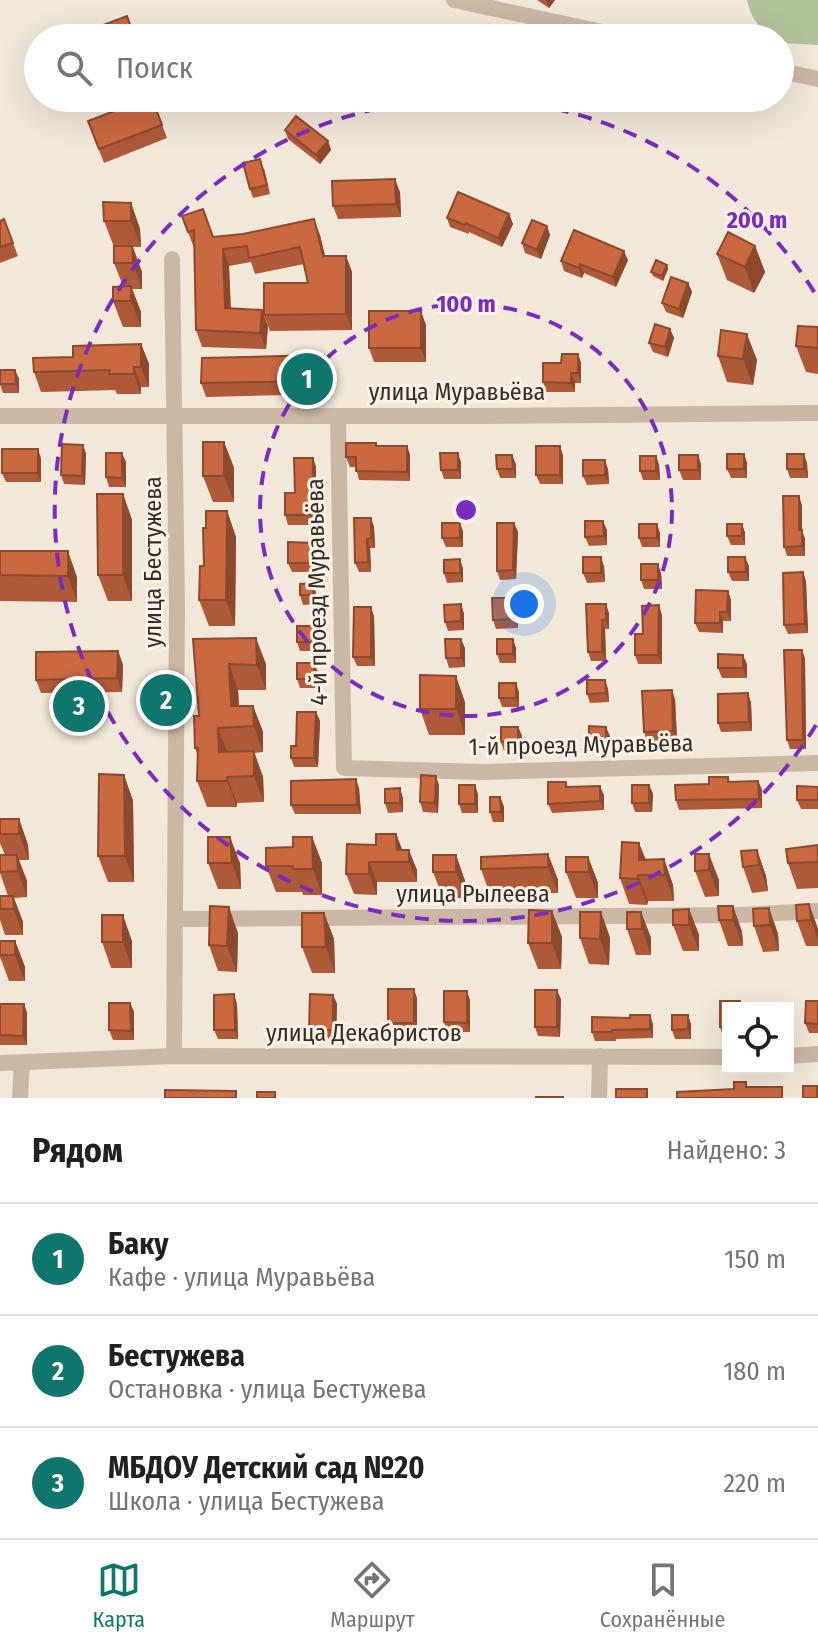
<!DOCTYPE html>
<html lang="ru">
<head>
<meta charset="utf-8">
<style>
  body { margin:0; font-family:"Fira Sans Condensed",sans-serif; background:#f2f2f2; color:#202124 }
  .controls { position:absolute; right:24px; bottom:24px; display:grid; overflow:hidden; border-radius:0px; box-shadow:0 8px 32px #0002 }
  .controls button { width:72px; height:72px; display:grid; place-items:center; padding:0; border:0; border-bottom:2px solid #e0e0e0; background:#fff; color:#202124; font:40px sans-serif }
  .you { position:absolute; left:524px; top:604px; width:28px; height:28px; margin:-20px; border:6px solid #fff; border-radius:50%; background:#1a73e8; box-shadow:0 0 0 12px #1a73e833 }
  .badge { display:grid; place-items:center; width:52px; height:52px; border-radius:50%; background:#0f766e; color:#fff; font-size:26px; font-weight:700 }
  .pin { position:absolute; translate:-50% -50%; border:4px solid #fff; box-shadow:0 2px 8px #0006 }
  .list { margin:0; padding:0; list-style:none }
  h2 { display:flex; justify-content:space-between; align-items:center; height:104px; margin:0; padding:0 32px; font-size:34px }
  h2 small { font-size:26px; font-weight:400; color:#757577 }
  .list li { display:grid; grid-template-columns:52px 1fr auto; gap:24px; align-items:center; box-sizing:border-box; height:112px; padding:0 32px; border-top:2px solid #e0e0e0 }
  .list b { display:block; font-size:30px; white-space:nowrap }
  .list p { margin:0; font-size:26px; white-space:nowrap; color:#757577 }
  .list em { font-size:26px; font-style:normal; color:#757577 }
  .icon { flex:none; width:44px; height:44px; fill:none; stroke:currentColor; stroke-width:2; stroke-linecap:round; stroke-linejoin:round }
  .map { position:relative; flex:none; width:818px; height:1098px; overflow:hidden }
  .search { position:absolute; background:#fff; box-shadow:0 8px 32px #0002; left:24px; right:24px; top:24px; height:88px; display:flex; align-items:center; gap:20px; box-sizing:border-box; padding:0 28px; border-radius:44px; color:#757577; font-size:30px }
  .sheet { height:440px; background:#fff }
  nav { display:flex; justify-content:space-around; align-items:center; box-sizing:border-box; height:112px; border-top:2px solid #e0e0e0; background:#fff; font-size:22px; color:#757577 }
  nav a { display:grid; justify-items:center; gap:4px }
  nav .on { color:#0f766e }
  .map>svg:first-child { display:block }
  .green { fill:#b2c299 }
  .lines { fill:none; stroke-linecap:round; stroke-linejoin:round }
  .minor { stroke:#cab8a5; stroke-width:16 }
  .wall { fill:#ae5937 }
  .shaded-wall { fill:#8d492d }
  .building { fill:#ca6840; stroke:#8d492d; stroke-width:2 }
  .ring { fill:none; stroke:#7b2cbf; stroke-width:4; stroke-dasharray:14 10 }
  .labels { text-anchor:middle; stroke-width:6; stroke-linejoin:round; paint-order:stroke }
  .street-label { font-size:24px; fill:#362c27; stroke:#faf2e6 }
  .centre { fill:#7b2cbf; stroke:#faf2e6; stroke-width:4 }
  .ring-label { font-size:24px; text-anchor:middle; font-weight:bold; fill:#7b2cbf; stroke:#faf2e6; stroke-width:6; stroke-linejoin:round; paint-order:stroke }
</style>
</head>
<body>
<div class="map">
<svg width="818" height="1098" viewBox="0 0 818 1098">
  <rect width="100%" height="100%" fill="#f2e8d9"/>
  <!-- green -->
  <path class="green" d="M747,0H818V45L783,43L780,38C762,35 750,17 747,0Z"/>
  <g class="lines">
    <!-- minor -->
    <g class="minor">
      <path d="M454,0L630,38"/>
      <path d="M780,71L818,79"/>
      <path d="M172,259L177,607L174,1056"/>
      <path d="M0,416H481L818,413"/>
      <path d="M338,416L344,768L482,772L818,763"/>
      <path d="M176,919L738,915L818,911"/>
      <path d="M788,1056L818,1054"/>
      <path d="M0,1063L174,1056L728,1057"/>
      <path d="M20,1098L22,1063"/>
      <path d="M599,1098L600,1056"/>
    </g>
  </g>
  <!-- wall -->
  <g class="wall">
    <path d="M537,0H555L549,8Z"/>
    <path d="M152,98L167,138L104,163L88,121Z"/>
    <path d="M285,130L328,141L331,150L320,164L288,139Z"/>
    <path d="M264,168L270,194L253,198L250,189Z"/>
    <path d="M400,192L401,217L338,219L333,206Z"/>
    <path d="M131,203L140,229L141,247H133L142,272V289H132L141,312V327H123L113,301L123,286L114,263V247L104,221Z"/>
    <path d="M509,214L513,224L502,247L469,232V234L450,227L447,218Z"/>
    <path d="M182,216L213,237L320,235L325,256H346L352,272V330L270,331L264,315L308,283L304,264L255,274L251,262L229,266L231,308L268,326L266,349L202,347L196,330L194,248Z"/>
    <path d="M4,219L18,256L0,263V221Z"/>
    <path d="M547,226L550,235L541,259L525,253L522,243Z"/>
    <path d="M755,246L765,272L754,293L727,280L717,254Z"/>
    <path d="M628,260L616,287L584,273L582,278L564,271L561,261Z"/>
    <path d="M667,265L668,269L663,281L653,276L651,272Z"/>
    <path d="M688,283L692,292L683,318L666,312L662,303Z"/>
    <path d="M426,325V362H374L369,348Z"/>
    <path d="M818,327V374L806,372L796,346Z"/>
    <path d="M670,329L674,338L668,357L653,352L649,343Z"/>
    <path d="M141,344L149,364V387H141V394H117L115,390L41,392L34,372L73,357Z"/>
    <path d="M578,354L581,363V383H575V392H546L543,382L561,363Z"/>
    <path d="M324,355L329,368V394L206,397L201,383Z"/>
    <path d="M718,356L757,360L753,385L727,382Z"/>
    <path d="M15,370L19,379V393H3L0,384Z"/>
    <path d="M224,442L234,468V502H213L203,476Z"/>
    <path d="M376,443L377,446H407L410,455V481L359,480L356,467H350L346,457Z"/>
    <path d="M83,445L86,454L85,485L64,484L61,475Z"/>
    <path d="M744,454L747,463V478H731L727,469Z"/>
    <path d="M563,455V484H540L536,475Z"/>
    <path d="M656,456L659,465L660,480H643L640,471Z"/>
    <path d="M41,458V482H6L2,473Z"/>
    <path d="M313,458L316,467V525H288L285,515Z"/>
    <path d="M126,462V487H109L106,477Z"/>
    <path d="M461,462V479H444L441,470Z"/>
    <path d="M807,463L808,478H790L787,469Z"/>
    <path d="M516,464V478H500L497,469Z"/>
    <path d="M701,464V480H683L679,470Z"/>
    <path d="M608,469L609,484L587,485L583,476Z"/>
    <path d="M123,494L132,520V601H108L98,575Z"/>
    <path d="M799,496L802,506V531L805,539V556H787L784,547Z"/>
    <path d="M227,511L236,537L235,626H209L199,600L204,566L206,528Z"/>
    <path d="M371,518L374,527L375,548H370L371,572H359L355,563Z"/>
    <path d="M460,523L463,532V547H446L442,538Z"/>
    <path d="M514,523L518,532L516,579L500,580L497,571Z"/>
    <path d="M742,524L745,533V545H731L727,536Z"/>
    <path d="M607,530V545L589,546L585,537Z"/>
    <path d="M660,533V547H642L639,538Z"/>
    <path d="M315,543L319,552L318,572H292L288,563Z"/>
    <path d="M0,551L77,577V602L0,601Z"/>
    <path d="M460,559L463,569V582L447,583L444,573Z"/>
    <path d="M604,566L605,582L587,583L583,573Z"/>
    <path d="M749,566V581H732L728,572Z"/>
    <path d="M803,572L806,582L808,633L788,634L784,625Z"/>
    <path d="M661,573L662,589H644L641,580Z"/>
    <path d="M313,583L316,593V604L303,605L300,595Z"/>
    <path d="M728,591L731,600V621H723V633L699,632L695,623Z"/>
    <path d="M514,598L517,607L518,628L496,629L493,620Z"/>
    <path d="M461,604L464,614V630L448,631L445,622Z"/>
    <path d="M586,604L609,613V629H605L606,661H591L588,652Z"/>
    <path d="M662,615V664H638L635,655L643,634Z"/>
    <path d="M374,616L375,666H357L353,657Z"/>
    <path d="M318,636V651H300L297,642Z"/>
    <path d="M193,639L266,664V690H238L239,706H253L263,732V752L254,753L263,777L264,802L237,803V807H207L197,781L198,756L195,748L199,716Z"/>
    <path d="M465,648V667L449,668L446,658Z"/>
    <path d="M516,648V663H500L497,654Z"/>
    <path d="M802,650L805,659L806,749H790L787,740Z"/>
    <path d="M118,651L123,665L122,692L41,693L36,680Z"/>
    <path d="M747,664V678H722L718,668Z"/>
    <path d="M318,672L317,688H300L297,679Z"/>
    <path d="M605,680L608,689L609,702L590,703L587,694Z"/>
    <path d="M519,692V707H502L499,698Z"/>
    <path d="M748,693L751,703L752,731L721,732L718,723Z"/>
    <path d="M675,699L677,740L647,741L644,732Z"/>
    <path d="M465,702V735H429L420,709Z"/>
    <path d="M316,712L320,721L318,767H294L291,758L296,746Z"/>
    <path d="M518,727L522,736V751H504L501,742Z"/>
    <path d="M610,736V750H592L589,740Z"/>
    <path d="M124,775L133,801L134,882H108L98,856Z"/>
    <path d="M728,777L730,782L758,781L762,790V808L679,810L676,800L709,784Z"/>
    <path d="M566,782L568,787L604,795V810L552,813L548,804Z"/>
    <path d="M439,785L438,813L423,812L420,802Z"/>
    <path d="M649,785L653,794L652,812H635L632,803Z"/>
    <path d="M818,787V809H801L797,800Z"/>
    <path d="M359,788L361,814H295L291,805Z"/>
    <path d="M478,794V813H462L459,804Z"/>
    <path d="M500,797L504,807V822H493L490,812Z"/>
    <path d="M403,798V812L388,813L385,803Z"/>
    <path d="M0,819H19L28,845L29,860H19L27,881V897L14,898L23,922V935H5L0,920V896H8L0,873V855H5L0,843Z"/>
    <path d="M396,834L402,850L417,870V882H377V895L354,894L346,874L376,845Z"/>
    <path d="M312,837L322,863V895H303L302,892H276L266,866L293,847Z"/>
    <path d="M639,843L646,860L664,859L673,885L674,901H648L647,905L629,904L620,878Z"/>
    <path d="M818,845V888L797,889L788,863Z"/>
    <path d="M757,850L766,876L768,891L752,893L743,867Z"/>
    <path d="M548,854L558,880V893L490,895L481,869Z"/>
    <path d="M695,854L719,880V896L705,897L695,871Z"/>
    <path d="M456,855L465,881L466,898H443L433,872Z"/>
    <path d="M588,857L598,883V898H576L566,872Z"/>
    <path d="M208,863H240L241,889H218Z"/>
    <path d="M809,904L818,929V946H806L797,921Z"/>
    <path d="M733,906L742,932L743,946H728L719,920Z"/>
    <path d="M769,908L778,934L779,951L763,952L754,926Z"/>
    <path d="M689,909L699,935V951H683L673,925Z"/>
    <path d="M552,911L562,937L561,969H538L528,943Z"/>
    <path d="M601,912L610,938L609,965L589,964L580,938Z"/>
    <path d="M641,912L651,938V955H636L627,929Z"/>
    <path d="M324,913L334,939L335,973H312L302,947Z"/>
    <path d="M238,933L237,972L218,971L209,945Z"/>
    <path d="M0,941H15L25,967V981H9L0,957Z"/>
    <path d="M132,941V968H111L102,942Z"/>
    <path d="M333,995L337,1004L336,1039H312L309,1030Z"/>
    <path d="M417,998V1032H391L388,1023Z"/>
    <path d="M561,999L560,1037L538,1036L535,1027Z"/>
    <path d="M470,1000V1032H447L444,1022Z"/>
    <path d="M818,1001V1033H809L805,1023Z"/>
    <path d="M130,1003L134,1012V1040H113L109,1030Z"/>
    <path d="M0,1004H24L27,1013V1045H0Z"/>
    <path d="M237,1004L238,1039H218L214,1030Z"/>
    <path d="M728,1008V1036H723L720,1027Z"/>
    <path d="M653,1024V1038L616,1039V1041H595L592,1032Z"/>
    <path d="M691,1024V1039H675L672,1030Z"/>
  </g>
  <!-- shaded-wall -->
  <g class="shaded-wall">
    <path d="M546,0H555L549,8Z"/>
    <path d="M328,141L331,150L320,164L316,155Z"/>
    <path d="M395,179L400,192L401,217L396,204Z"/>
    <path d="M131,203L140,229L141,247L131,221Z"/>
    <path d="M509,214L513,224L502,247L498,238Z"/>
    <path d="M314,219L320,235L329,273L323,256Z"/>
    <path d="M547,226L550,235L541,259L537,250Z"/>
    <path d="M132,246L142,272V289L133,263Z"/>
    <path d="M755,246L765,272L754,293L745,267Z"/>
    <path d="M223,249L229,266L231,324L225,308Z"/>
    <path d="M624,251L628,260L616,287L613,277Z"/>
    <path d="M346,256L352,272V330L346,314Z"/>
    <path d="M580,264L584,273L582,278L579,268Z"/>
    <path d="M667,265L668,269L663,281L662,276Z"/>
    <path d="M688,283L692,292L683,318L679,309Z"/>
    <path d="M131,286L141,312V327L131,301Z"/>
    <path d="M262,310L268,326L266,349L260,333Z"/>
    <path d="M421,311L426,325V362L421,348Z"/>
    <path d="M670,329L674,338L668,357L665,347Z"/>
    <path d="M747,334L757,360L753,385L743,359Z"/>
    <path d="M141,344L149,364V387L141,367Z"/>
    <path d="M578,354L581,363V383L578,373Z"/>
    <path d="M324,355L329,368V394L324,381Z"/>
    <path d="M134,367L141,387V394L134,374Z"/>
    <path d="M15,370L19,379V393L16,384Z"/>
    <path d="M571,373L575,383V392L571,383Z"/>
    <path d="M224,442L234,468V502L224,476Z"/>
    <path d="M83,445L86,454L85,485L82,476Z"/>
    <path d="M407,446L410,455V481L407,472Z"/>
    <path d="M560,446L563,455V484L560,475Z"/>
    <path d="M38,449L41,458V482L38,473Z"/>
    <path d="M122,453L126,462V487L122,478Z"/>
    <path d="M458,453L461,462V479L458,470Z"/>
    <path d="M744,454L747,463V478L744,469Z"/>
    <path d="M804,454L807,463L808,478L804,469Z"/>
    <path d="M512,455L516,464V478L513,469Z"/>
    <path d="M698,455L701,464V480L698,470Z"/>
    <path d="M656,456L659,465L660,480L656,471Z"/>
    <path d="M313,458L316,467V525L312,515Z"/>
    <path d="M605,460L608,469L609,484L605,475Z"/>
    <path d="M123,494L132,520V601L123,575Z"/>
    <path d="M799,496L802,506V531L805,539V556L802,546L799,530Z"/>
    <path d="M227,511L236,537L235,626L226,600Z"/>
    <path d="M371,518L374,527L375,548L371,538Z"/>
    <path d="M603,521L607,530V545L604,536Z"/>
    <path d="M460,523L463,532V547L460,538Z"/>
    <path d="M514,523L518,532L516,579L513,570Z"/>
    <path d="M657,524L660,533V547L657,538Z"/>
    <path d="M742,524L745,533V545L742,536Z"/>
    <path d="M367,539L370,548L371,572L368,562Z"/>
    <path d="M315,543L319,552L318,572L315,563Z"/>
    <path d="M68,551L77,577V602L68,576Z"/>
    <path d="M601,557L604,566L605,582L601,573Z"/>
    <path d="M745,557L749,566V581L746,572Z"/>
    <path d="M460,559L463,569V582L460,573Z"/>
    <path d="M658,564L661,573L662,589L658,580Z"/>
    <path d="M803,572L806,582L808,633L805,624Z"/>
    <path d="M313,583L316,593V604L313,595Z"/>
    <path d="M728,591L731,600V621L727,612Z"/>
    <path d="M514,598L517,607L518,628L514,619Z"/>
    <path d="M461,604L464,614V630L461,621Z"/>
    <path d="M606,604L609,613V629L606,620Z"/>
    <path d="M659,605L662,615V664L658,655Z"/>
    <path d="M371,607L374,616L375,666L371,657Z"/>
    <path d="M720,612L723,621V633L720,623Z"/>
    <path d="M602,620L605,629L606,661L602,652Z"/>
    <path d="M315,626L318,636V651L315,642Z"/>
    <path d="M256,638L266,664V690L257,665Z"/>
    <path d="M461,639L465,648V667L461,658Z"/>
    <path d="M513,639L516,648V663L513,654Z"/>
    <path d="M802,650L805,659L806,749L803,740Z"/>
    <path d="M118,651L123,665L122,692L117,678Z"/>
    <path d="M743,655L747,664V678L743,668Z"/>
    <path d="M314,663L318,672L317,688L314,679Z"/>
    <path d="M229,664L238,690L240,727L231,706Z"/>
    <path d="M456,676L465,702V735L456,709Z"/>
    <path d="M605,680L608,689L609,702L606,693Z"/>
    <path d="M516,683L519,692V707L516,698Z"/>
    <path d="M672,690L675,699L677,740L673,731Z"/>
    <path d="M748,693L751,703L752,731L749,722Z"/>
    <path d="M253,706L263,732V752L254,726Z"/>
    <path d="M316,712L320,721L318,767L314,758Z"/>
    <path d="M518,727L522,736V751L518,741Z"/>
    <path d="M606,727L610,736V750L606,740Z"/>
    <path d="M218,728L228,754V778L219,752Z"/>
    <path d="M254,751L263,777L264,802L254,776Z"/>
    <path d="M124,775L133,801L134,882L125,856Z"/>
    <path d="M436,776L439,785L438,813L435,803Z"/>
    <path d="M227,777L237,803V807L227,781Z"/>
    <path d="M356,779L359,788L361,814L357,805Z"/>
    <path d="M758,781L762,790V808L759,799Z"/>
    <path d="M475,785L478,794V813L475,804Z"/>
    <path d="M649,785L653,794L652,812L649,803Z"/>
    <path d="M600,786L604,795V810L600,801Z"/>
    <path d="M400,788L403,798V812L400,803Z"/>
    <path d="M500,797L504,807V822L501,812Z"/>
    <path d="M19,819L28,845L29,860L19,834Z"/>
    <path d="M396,834L404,854L397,850Z"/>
    <path d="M230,837L240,863L241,889L232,863Z"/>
    <path d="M312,837L322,863V895L313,869Z"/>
    <path d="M639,843L649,869L639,860Z"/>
    <path d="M409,850L417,870V882L409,862Z"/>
    <path d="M757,850L766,876L768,891L759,865Z"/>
    <path d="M548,854L558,880V893L548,867Z"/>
    <path d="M709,854L719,880V896L709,870Z"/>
    <path d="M17,855L27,881V897L18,871Z"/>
    <path d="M456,855L465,881L466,898L456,872Z"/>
    <path d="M588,857L598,883V898L589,872Z"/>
    <path d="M664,859L673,885L674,901L665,875Z"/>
    <path d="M369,862L377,882V895L369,874Z"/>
    <path d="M638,875L648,901L647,905L638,879Z"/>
    <path d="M13,896L23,922V935L14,909Z"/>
    <path d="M809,904L818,929V940L811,920Z"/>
    <path d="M733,906L742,932L743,946L733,920Z"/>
    <path d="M229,907L238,933L237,972L227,946Z"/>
    <path d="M769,908L778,934L779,951L770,925Z"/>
    <path d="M689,909L699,935V951L689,925Z"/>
    <path d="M552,911L562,937L561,969L552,943Z"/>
    <path d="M601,912L610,938L609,965L600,939Z"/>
    <path d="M641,912L651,938V955L642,929Z"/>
    <path d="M324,913L334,939L335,973L326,947Z"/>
    <path d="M123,915L132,941V968L123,942Z"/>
    <path d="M15,941L25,967V981L15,955Z"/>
    <path d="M414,989L417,998V1032L414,1023Z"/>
    <path d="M557,990L561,999L560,1037L557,1027Z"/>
    <path d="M467,991L470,1000V1032L467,1023Z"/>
    <path d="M234,994L237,1004L238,1039L235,1030Z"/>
    <path d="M333,995L337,1004L336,1039L333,1030Z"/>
    <path d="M130,1003L134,1012V1040L131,1031Z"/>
    <path d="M24,1004L27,1013V1045L23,1036Z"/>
    <path d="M650,1015L653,1024V1038L650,1029Z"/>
    <path d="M688,1015L691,1024V1039L688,1029Z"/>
  </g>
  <!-- building -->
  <g class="building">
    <path d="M127,16L135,38H73L72,37Z"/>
    <path d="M148,98H152L162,125L99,149L88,121Z"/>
    <path d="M296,116L328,141L316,155L285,130Z"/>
    <path d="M260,159L267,185L250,189L243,163Z"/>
    <path d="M395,179L396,204L333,206L332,181Z"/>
    <path d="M458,192L509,214L498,238L466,223L465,225L447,218Z"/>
    <path d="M103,202L131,203V221H104Z"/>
    <path d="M203,209L213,237L243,234L314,219L323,256H346V314L264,315V283H308L300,247L249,258L247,246L223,249L225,308L262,310L260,333L196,330L194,230L188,232L182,216Z"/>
    <path d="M4,219L13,243L0,247V221Z"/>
    <path d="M532,220L547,226L537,250L522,243Z"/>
    <path d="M574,230L624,251L613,277L580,264L579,268L561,261Z"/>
    <path d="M728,232L755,246L745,267L717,254Z"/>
    <path d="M114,246H132L133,263H114Z"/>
    <path d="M656,260L667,265L662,276L651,272Z"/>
    <path d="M671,277L688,283L679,309L662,303Z"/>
    <path d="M131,286V301H113V287Z"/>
    <rect x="369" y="311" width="52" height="37"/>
    <path d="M655,324L670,329L665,347L649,343Z"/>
    <path d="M798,326L818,327V348L796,346Z"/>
    <path d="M721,330L747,334L743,359L718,356Z"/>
    <path d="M141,344V367H134V374H109L110,370L34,372L33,358L73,357V346Z"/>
    <path d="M562,354H578V373H571V383L543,382V363H561Z"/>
    <path d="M324,355V381L201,383L202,358Z"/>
    <path d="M0,370H15L16,384H0Z"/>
    <rect x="203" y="442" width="21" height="34"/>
    <path d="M346,443H376V446H407V472L356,471V457H346Z"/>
    <path d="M62,444L83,445L82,476L61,475Z"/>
    <rect x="536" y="446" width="24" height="29"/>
    <rect x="2" y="449" width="36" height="24"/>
    <path d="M106,453H122V478L106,477Z"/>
    <path d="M440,453H458V470H441Z"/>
    <rect x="727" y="454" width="17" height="15"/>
    <rect x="787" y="454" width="17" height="15"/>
    <path d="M496,455H512L513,469H497Z"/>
    <rect x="679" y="455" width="19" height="15"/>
    <rect x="640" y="456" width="16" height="15"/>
    <path d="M294,458H313L312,515H285V493H295Z"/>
    <path d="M583,460H605V475L583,476Z"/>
    <path d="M97,494H123V575H98Z"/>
    <path d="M783,496H799V530H802V546L784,547Z"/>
    <path d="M206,511H227L226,600H199L200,566H204L203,528H206Z"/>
    <path d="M354,518H371V538L367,539L368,562L355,563Z"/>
    <path d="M585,521H603L604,536L585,537Z"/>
    <rect x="442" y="523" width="18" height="15"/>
    <path d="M497,523H514L513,570L497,571Z"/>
    <rect x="639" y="524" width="18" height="14"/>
    <rect x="727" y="524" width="15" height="12"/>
    <path d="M288,542L315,543V563H288Z"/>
    <path d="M0,551H68V576L0,575Z"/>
    <rect x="583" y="557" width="18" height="16"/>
    <path d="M728,557H745L746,572H728Z"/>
    <path d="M460,559V573H444V560Z"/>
    <rect x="641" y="564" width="17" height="16"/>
    <path d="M803,572L805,624L784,625L783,573Z"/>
    <path d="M313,583V595H300V584Z"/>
    <path d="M696,590L728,591L727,612H720V623H695Z"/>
    <path d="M492,598H514V619L493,620Z"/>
    <path d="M461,604V621L445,622L444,605Z"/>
    <path d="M586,604H606V620H602V652H588Z"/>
    <path d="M659,605L658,655H635V634H643L642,606Z"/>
    <path d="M354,607H371V657H353Z"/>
    <rect x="297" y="626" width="18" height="16"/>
    <path d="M256,638L257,665L229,664L231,706H253L254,726L218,728L219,752L254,751V776L227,777V781H197L198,748H195L194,716H199L193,639Z"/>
    <path d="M445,639H461V658H446Z"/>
    <rect x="497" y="639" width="16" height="15"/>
    <path d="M784,650H802L803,740H787Z"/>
    <path d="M118,651L117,678L36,680V652Z"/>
    <path d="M718,654L743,655V668H718Z"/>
    <rect x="297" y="663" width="17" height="16"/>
    <path d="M420,675L456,676V709H420Z"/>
    <path d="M587,680H605L606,693L587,694Z"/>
    <rect x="499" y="683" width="17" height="15"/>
    <path d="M672,690L673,731L644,732L642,691Z"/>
    <path d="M748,693L749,722L718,723V694Z"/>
    <path d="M297,712H316L314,758H291V746H296Z"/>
    <path d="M589,726L606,727V740H589Z"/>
    <path d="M501,727H518V741L501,742Z"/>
    <path d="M99,774L124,775L125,856H98Z"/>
    <path d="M421,775L436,776L435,803L420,802Z"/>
    <path d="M709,777H728V782L758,781L759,799L676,800L675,785L709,784Z"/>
    <path d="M356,779L357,805H291V781Z"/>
    <path d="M548,782H566V787L600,786V801L548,804Z"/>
    <rect x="459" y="785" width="16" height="19"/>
    <rect x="632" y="785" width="17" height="18"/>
    <path d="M797,786L818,787V800H797Z"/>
    <path d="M400,788V803H385V789Z"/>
    <path d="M490,797H500L501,812H490Z"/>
    <rect x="0" y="819" width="19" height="15"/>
    <path d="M376,834H396L397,850H409V862H369V874H346L347,844L376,845Z"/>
    <path d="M208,837H230L232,863H208Z"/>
    <path d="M293,837H312L313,869H293V866H266V848L293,847Z"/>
    <path d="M622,842L639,843V860L664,859L665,875H638V879L620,878Z"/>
    <path d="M818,845V862L788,863L786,849Z"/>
    <path d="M757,850L759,865L743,867L741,851Z"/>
    <path d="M548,854V867L481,869V857Z"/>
    <path d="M695,854H709V870L695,871Z"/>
    <path d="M0,855H17L18,871L0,872Z"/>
    <rect x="433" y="855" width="23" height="17"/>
    <path d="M566,857H588L589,872H566Z"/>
    <path d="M0,896H13L14,909H0Z"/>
    <path d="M809,904L811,920L797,921L796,905Z"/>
    <path d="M210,906L229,907L227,946L209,945Z"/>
    <path d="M718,906H733V920H719Z"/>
    <path d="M769,908L770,925L754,926L753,909Z"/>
    <path d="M689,909V925H673V910Z"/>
    <path d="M529,910L552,911V943H528Z"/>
    <path d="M580,912H601L600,939L580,938Z"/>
    <path d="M627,912H641L642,929H627Z"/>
    <path d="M302,913H324L326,947H302Z"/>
    <rect x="102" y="915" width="21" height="27"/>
    <rect x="0" y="941" width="15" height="14"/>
    <rect x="388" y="989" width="26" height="34"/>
    <rect x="535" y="990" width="22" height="37"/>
    <path d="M444,991H467V1023L444,1022Z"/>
    <path d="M234,994L235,1030H214V995Z"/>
    <path d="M310,994L333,995V1030H309Z"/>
    <path d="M720,1001H740L741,1008H728V1027H720Z"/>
    <path d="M806,1001H818V1024L805,1023Z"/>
    <path d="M109,1003H130L131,1031L109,1030Z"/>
    <path d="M0,1004H24L23,1036L0,1035Z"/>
    <path d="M764,1006H779L780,1008H764Z"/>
    <path d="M630,1015H650V1029L612,1030V1032H592V1017L630,1018Z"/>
    <path d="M672,1015H688V1029L672,1030Z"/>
    <path d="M734,1082H746V1087H782V1098H677V1092L734,1089Z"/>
    <rect x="803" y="1086" width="14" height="12"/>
    <rect x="616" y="1089" width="31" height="9"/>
    <path d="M165,1090L236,1091V1098H165Z"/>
    <rect x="257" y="1092" width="18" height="6"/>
    <rect x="536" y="1097" width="27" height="1"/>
  </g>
  <!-- distance rings -->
  <g class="ring">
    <circle cx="466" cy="510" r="206"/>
    <path d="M816 725A411 411 0 1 1 816 295"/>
  </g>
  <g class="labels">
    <!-- street labels -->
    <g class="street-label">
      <text x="457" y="400">улица Муравьёва</text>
      <text transform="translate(153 562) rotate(-90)" y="8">улица Бестужева</text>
      <text transform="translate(317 592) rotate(-91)" y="8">4-й проезд Муравьёва</text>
      <text transform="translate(581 745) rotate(-1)" y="8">1-й проезд Муравьёва</text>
      <text x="473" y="902">улица Рылеева</text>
      <text x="364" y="1041">улица Декабристов</text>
    </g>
  </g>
  <circle cx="466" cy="510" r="12" class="centre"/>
  <g class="ring-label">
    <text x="757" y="228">200 m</text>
    <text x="466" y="312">100 m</text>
  </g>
</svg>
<div class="controls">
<button><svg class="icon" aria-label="locate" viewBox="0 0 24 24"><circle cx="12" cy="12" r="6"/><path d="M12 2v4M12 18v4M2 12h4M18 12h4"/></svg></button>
</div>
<div class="you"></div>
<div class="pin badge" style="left:307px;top:379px">1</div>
<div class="pin badge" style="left:166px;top:700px">2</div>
<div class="pin badge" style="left:79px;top:706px">3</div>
<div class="search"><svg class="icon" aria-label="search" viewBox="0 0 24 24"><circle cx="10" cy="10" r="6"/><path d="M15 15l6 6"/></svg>Поиск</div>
</div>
<section class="sheet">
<h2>Рядом<small>Найдено: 3</small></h2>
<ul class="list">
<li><span class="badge">1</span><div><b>Баку</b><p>Кафе · улица Муравьёва</p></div><em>150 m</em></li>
<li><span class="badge">2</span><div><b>Бестужева</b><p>Остановка · улица Бестужева</p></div><em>180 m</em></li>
<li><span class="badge">3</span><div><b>МБДОУ Детский сад №20</b><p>Школа · улица Бестужева</p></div><em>220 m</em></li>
</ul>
</section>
<nav>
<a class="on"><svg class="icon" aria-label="map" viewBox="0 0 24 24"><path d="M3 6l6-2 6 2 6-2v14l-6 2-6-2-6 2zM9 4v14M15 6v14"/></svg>Карта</a>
<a><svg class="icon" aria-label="directions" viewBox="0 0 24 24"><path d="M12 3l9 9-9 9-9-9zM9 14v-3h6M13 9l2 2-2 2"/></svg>Маршрут</a>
<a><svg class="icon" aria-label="saved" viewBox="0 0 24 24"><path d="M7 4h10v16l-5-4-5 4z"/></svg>Сохранённые</a>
</nav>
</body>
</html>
